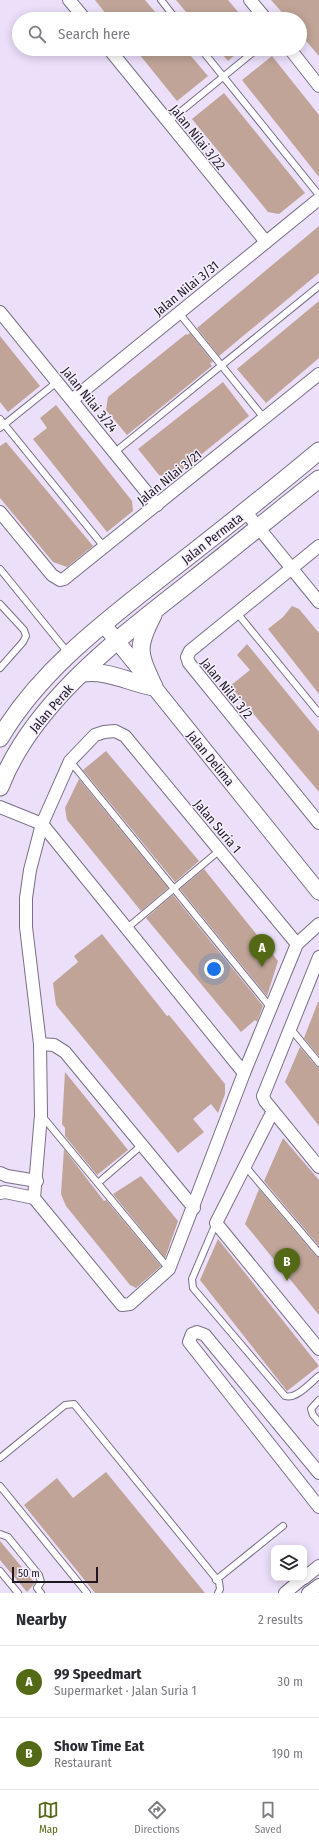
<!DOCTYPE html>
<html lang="en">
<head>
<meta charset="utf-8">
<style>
  body { margin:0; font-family:"Fira Sans Condensed",sans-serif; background:#f7f7f7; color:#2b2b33 }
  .controls { position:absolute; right:12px; bottom:12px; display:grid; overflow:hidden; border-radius:8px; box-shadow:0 2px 10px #0003 }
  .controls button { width:36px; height:36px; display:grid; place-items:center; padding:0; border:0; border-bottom:1px solid #e1e1e2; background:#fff; color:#2b2b33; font:20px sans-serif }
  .scale { position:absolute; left:12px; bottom:10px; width:86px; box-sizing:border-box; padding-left:4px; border:2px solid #1d1821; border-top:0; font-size:11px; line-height:14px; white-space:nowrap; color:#1d1821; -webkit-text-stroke:3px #f6efff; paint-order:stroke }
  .you { position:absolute; left:214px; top:969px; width:14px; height:14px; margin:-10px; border:3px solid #fff; border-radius:50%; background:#1a73e8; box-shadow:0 0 0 6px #1a73e833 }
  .badge { display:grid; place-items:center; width:26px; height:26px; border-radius:50%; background:#546916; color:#fff; font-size:13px; font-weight:700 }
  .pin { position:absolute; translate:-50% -33px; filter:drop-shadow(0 1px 2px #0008) }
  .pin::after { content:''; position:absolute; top:21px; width:14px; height:12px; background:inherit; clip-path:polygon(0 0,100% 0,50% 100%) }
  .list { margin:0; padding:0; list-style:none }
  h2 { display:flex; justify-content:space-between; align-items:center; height:52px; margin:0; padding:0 16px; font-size:17px }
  h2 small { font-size:13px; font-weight:400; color:#7c7c81 }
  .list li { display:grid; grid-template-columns:26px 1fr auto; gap:12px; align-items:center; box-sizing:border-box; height:72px; padding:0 16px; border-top:1px solid #e1e1e2 }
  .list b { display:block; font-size:15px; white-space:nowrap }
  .list p { margin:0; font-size:13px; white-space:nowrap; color:#7c7c81 }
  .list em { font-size:13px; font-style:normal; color:#7c7c81 }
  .icon { flex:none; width:22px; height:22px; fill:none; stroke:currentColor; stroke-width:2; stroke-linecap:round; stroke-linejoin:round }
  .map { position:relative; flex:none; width:319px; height:1593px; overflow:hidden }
  .search { position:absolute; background:#fff; box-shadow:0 2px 10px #0003; left:12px; right:12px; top:12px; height:44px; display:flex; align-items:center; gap:10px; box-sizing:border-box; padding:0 14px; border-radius:22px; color:#7c7c81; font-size:15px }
  .sheet { height:196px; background:#fff }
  nav { display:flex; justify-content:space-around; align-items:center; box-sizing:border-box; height:56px; border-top:1px solid #e1e1e2; background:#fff; font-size:11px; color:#7c7c81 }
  nav a { display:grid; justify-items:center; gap:2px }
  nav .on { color:#546916 }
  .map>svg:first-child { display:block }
  .building { fill:#bfa497 }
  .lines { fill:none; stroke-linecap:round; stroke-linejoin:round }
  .service-casing { stroke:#796f86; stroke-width:8 }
  .minor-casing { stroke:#796f86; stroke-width:14 }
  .tertiary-casing { stroke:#796f86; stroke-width:17 }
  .secondary-casing { stroke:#796f86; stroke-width:19 }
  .service { stroke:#fff; stroke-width:6 }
  .minor { stroke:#fff; stroke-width:12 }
  .tertiary { stroke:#fff; stroke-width:15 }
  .secondary { stroke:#fff; stroke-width:17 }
  .labels { text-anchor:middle; stroke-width:3; stroke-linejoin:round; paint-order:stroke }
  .street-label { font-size:13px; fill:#1d1821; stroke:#f6efff }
</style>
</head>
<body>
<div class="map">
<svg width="319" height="1593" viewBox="0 0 319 1593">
  <rect width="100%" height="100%" fill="#ebdff9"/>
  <!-- building -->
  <g class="building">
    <path d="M95,0H145L161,19H110Z"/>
    <path d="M176,0H228L244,19H192Z"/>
    <path d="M271,0H319V56L300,34V19H288Z"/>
    <path d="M135,49H185L208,76L177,101Z"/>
    <path d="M218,49H242L228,61Z"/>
    <path d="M272,56L319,115V177L242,80Z"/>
    <path d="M224,93L305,193L279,214L268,212L192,119Z"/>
    <path d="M319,226V273L219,356L197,328Z"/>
    <path d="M319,301V358L266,403L237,369Z"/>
    <path d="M190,333L213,362L210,363L212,366L127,435L106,410L108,397L186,334L187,335Z"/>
    <path d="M0,336L40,386L8,412L0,402Z"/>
    <path d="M223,382L249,416L172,478L159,475L138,449Z"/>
    <path d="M56,405L132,501L133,511L107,532L33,439L47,428L40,418Z"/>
    <path d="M6,442L93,546L67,567L53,562L0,498V446Z"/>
    <path d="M292,606L299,609L319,633V694L268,629L283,617Z"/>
    <path d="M247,644L319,732V792L230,686L250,670L237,655Z"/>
    <path d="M106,751L199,861L175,882L83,770Z"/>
    <path d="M79,779L168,888L141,911L67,820L65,808Z"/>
    <path d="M204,869L278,961L267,996L180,889Z"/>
    <path d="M173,895L263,1006L257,1022L255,1020L241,1032L146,918Z"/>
    <path d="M102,934L167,1016L169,1015L225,1084V1094L218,1113L211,1104L193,1119L204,1132L178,1153L56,1005L53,983L78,962L74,956Z"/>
    <path d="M318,1002H319V1056L304,1038Z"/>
    <path d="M300,1047L316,1066L319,1067V1126L285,1082Z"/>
    <path d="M65,1072L128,1150L97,1175L65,1136V1128L62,1124Z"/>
    <path d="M283,1138L319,1180V1246L264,1181Z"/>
    <path d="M64,1149L104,1201L106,1200L161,1266L136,1288L130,1285L66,1206L61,1194Z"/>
    <path d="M141,1176L178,1221L165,1258L113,1194Z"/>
    <path d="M259,1189L316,1256L319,1257V1315L245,1224Z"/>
    <path d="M218,1239L319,1366L287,1391L200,1280Z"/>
    <path d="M106,1472L205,1593H95L24,1505L57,1478L73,1498Z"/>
    <path d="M0,1541L35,1583L27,1592L0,1560Z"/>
  </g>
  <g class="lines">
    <defs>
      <g id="service">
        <path d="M161,0L176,19"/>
        <path d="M201,49L319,195"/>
        <path d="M168,122L257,49"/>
        <path d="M179,313L264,418"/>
        <path d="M0,419L105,548"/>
        <path d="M0,428L57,382"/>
        <path d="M115,452L319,286"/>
        <path d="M0,569L69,654"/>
        <path d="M0,604L24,630L26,636L23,642L0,668"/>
        <path d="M237,613L319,713"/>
        <path d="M70,761L271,1008"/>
        <path d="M126,929L220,850"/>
        <path d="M290,1028L319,1063"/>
        <path d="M42,1116L169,1269"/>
        <path d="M245,1166L319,1253"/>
        <path d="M98,1183L142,1145"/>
        <path d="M216,1223L192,1279L193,1288L285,1396C296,1400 311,1382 319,1376"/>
        <path d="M319,1400L311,1409L313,1415L319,1422"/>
        <path d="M0,1458L65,1405L74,1404L219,1582L220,1589L218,1593"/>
        <path d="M0,1486L87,1593"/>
        <path d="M0,1534L8,1537L39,1575L41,1582L37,1588L41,1593"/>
        <path d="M0,1571L18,1593"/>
        <path d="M216,1580L283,1526"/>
      </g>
      <g id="minor">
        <path d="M69,0L85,19"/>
        <path d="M250,0L266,19"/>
        <path d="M109,49L266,242"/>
        <path d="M290,49L319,86"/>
        <path d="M0,312L157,505"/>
        <path d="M72,400L319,199"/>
        <path d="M245,511L319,602"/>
        <path d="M0,512L52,575L60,580L64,579L319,374"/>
        <path d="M319,546L190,651L187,657L189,663L319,823"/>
        <path d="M0,807L42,824L244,1073"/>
        <path d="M297,944L125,736L115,731L104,732L95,735L70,761L42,824L30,870L26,898V927L40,1044L41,1115L34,1198L122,1305L130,1304L169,1269L244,1073L297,944L319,924"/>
        <path d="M319,957L263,1096L265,1101L319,1167"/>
        <path d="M40,1044L54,1045L65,1052L194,1208"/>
        <path d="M273,1111L216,1223L319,1349"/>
        <path d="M0,1173L7,1176L37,1181"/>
        <path d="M0,1193L5,1192L34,1198"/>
        <path d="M319,1473L205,1335L197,1332L192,1334L189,1342L319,1507"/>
        <path d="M304,1578L319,1566"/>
        <path d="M285,1593L303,1578"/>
        <path d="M308,1593L319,1585"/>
      </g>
      <path id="tertiary" d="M104,625L319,892"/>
      <g id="secondary">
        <path d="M153,615C135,649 139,654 154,687"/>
        <path d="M83,673C109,670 130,683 154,687"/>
        <path d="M0,738C41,668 110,618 172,569C222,530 271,491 319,451"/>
        <path d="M0,787C33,701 123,635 194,579C236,546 277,512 319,479"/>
      </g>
    </defs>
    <!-- service casing -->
    <use href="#service" class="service-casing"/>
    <!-- minor casing -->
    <use href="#minor" class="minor-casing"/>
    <!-- tertiary casing -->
    <use href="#tertiary" class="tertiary-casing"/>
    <!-- secondary casing -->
    <use href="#secondary" class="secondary-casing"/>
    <!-- service -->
    <use href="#service" class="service"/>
    <!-- minor -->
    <use href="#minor" class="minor"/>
    <!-- tertiary -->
    <use href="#tertiary" class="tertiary"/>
    <!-- secondary -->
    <use href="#secondary" class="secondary"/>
  </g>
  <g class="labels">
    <!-- street labels -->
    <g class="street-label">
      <text transform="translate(198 137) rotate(51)" y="5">Jalan Nilai 3/22</text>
      <text transform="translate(186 288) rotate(-39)" y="5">Jalan Nilai 3/31</text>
      <text transform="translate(90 399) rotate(51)" y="5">Jalan Nilai 3/24</text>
      <text transform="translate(169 477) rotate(-39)" y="5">Jalan Nilai 3/21</text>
      <text transform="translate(212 538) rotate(-38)" y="5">Jalan Permata</text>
      <text transform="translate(227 688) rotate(51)" y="5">Jalan Nilai 3/2</text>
      <text transform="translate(51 708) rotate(-49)" y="5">Jalan Perak</text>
      <text transform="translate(211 758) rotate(51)" y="5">Jalan Delima</text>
      <text transform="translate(218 826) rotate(50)" y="5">Jalan Suria 1</text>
    </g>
  </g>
</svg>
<div class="controls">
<button><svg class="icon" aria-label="layers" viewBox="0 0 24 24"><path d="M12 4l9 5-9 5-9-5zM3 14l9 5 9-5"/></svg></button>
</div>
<div class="scale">50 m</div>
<div class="you"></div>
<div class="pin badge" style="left:262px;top:967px">A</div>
<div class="pin badge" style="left:287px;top:1281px">B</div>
<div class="search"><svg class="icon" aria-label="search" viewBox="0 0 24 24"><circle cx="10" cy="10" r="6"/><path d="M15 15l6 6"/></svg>Search here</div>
</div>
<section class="sheet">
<h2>Nearby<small>2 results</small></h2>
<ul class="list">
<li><span class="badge">A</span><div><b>99 Speedmart</b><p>Supermarket · Jalan Suria 1</p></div><em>30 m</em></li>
<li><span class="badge">B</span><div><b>Show Time Eat</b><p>Restaurant</p></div><em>190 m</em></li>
</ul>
</section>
<nav>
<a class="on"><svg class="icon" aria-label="map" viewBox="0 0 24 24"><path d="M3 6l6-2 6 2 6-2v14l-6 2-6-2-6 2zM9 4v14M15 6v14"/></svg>Map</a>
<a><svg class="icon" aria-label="directions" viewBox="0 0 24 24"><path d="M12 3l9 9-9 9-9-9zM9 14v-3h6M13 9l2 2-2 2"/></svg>Directions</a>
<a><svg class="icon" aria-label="saved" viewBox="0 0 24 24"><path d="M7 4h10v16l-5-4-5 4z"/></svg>Saved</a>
</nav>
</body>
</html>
